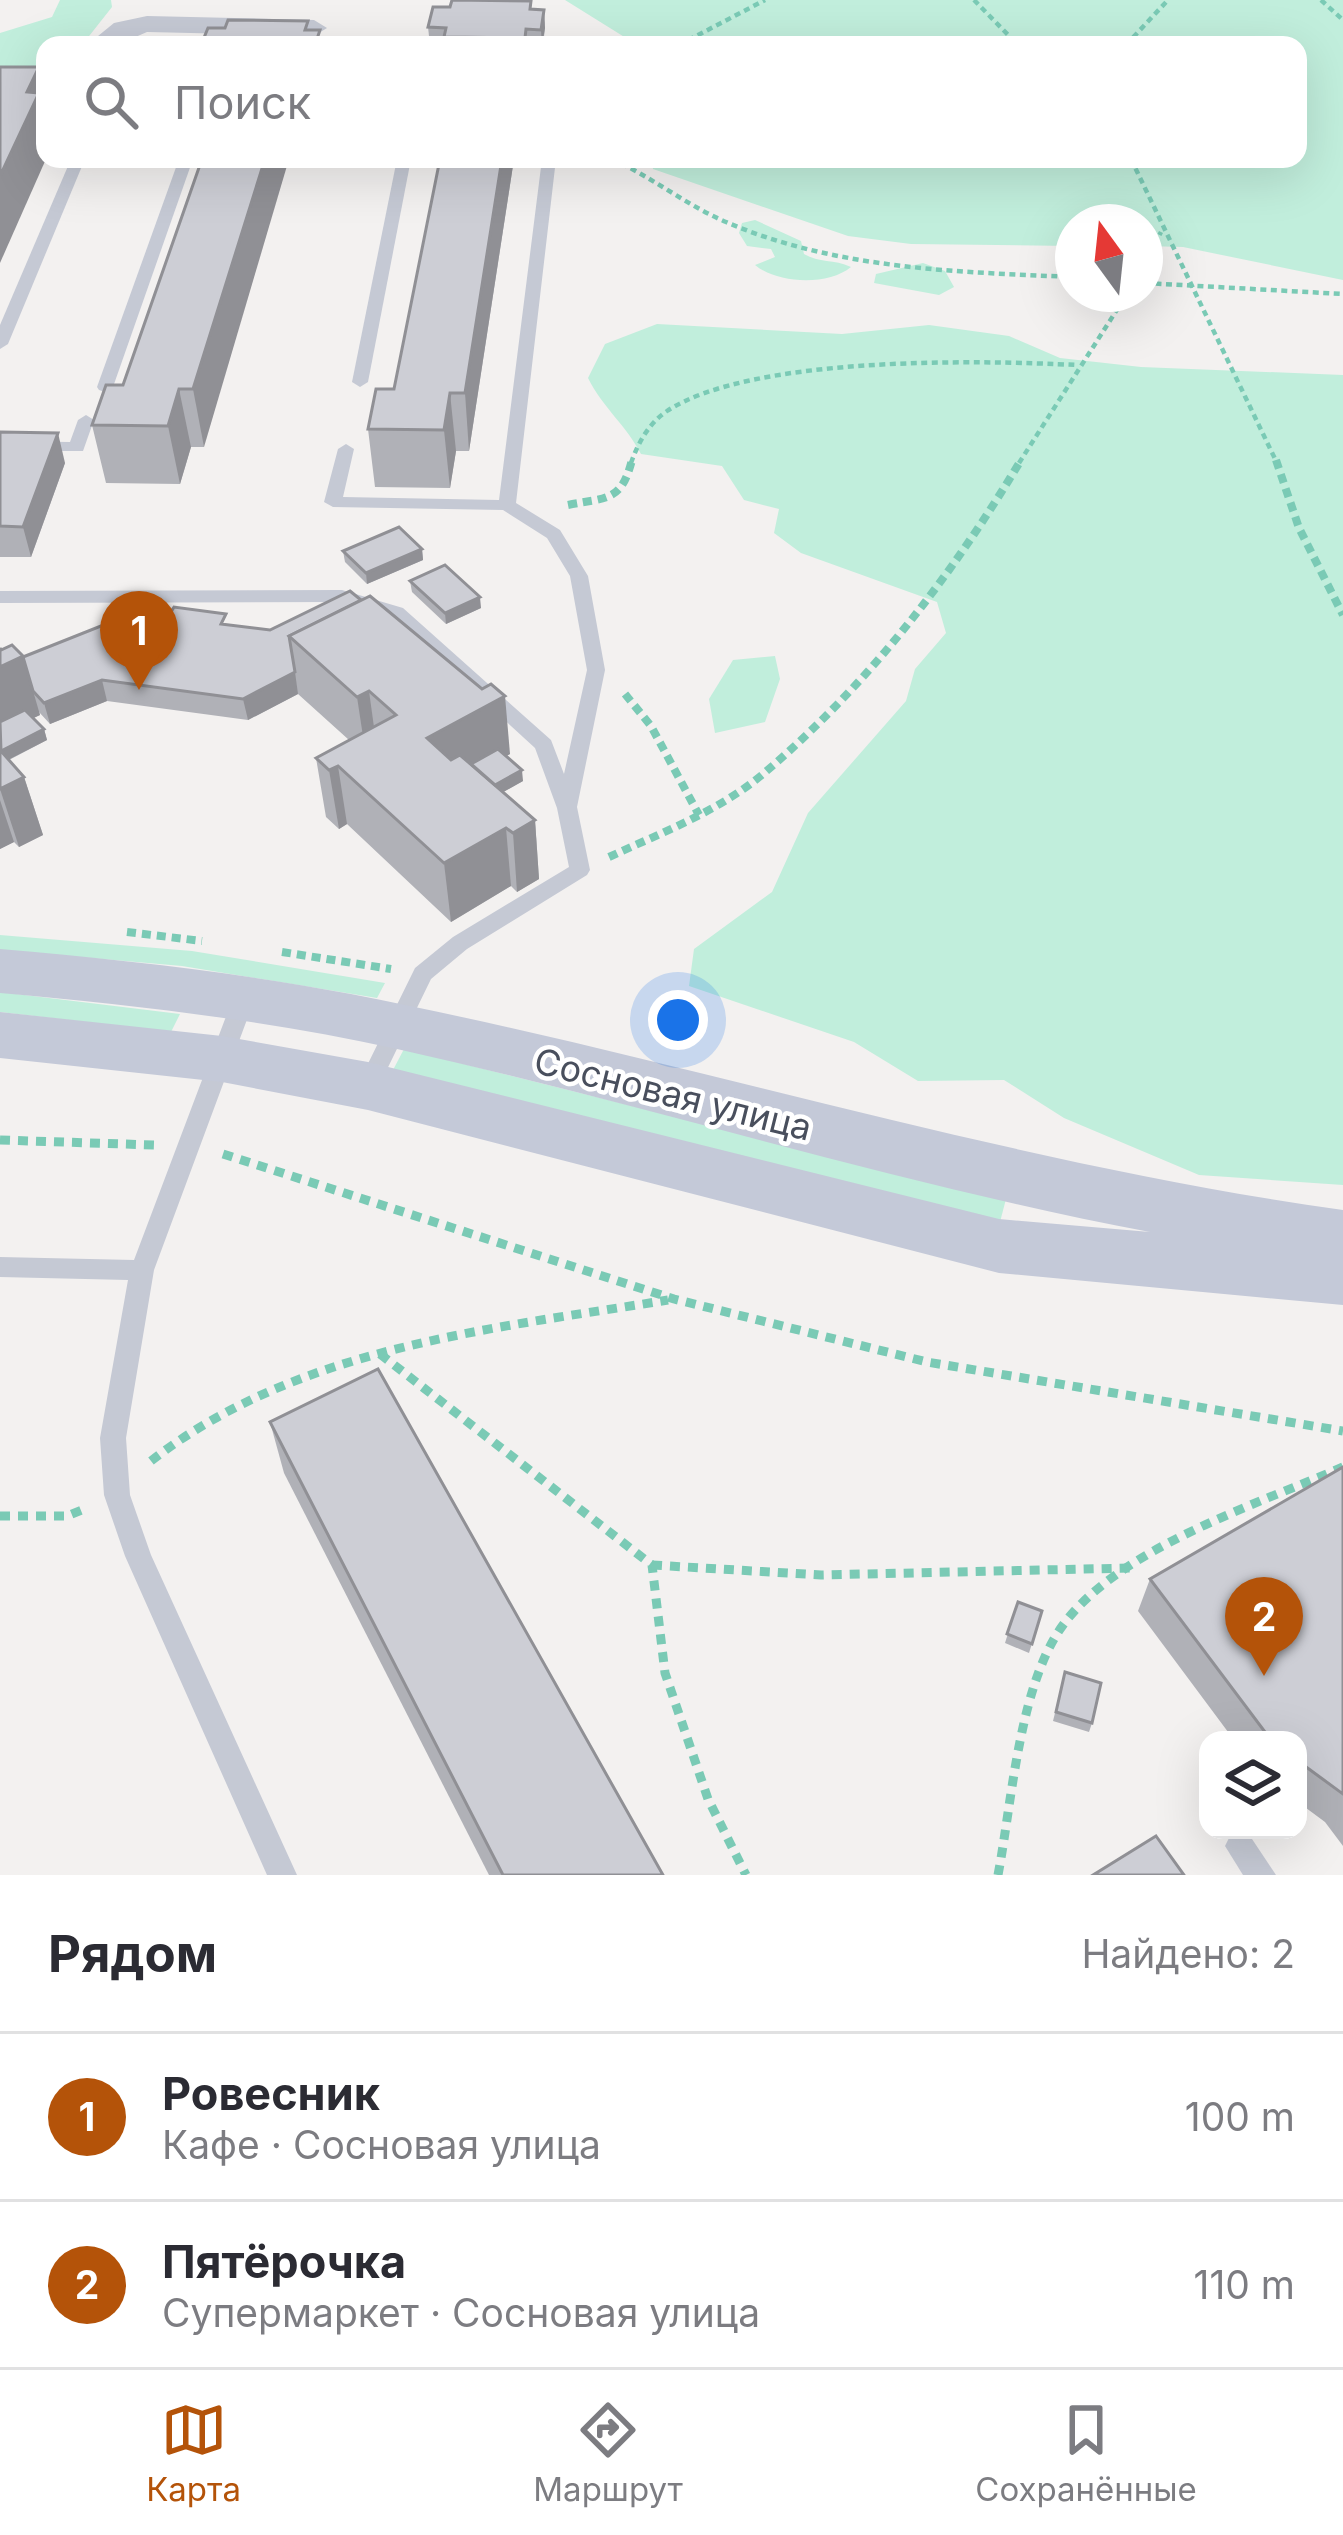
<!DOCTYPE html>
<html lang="ru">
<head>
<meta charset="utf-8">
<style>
  body { margin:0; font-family:Inter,sans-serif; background:#f2f2f3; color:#2b2b33 }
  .controls { position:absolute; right:36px; bottom:36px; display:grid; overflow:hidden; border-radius:24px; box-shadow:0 12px 48px #0002 }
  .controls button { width:108px; height:108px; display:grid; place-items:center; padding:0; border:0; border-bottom:3px solid #e1e1e2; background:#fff; color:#2b2b33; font:60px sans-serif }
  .compass { position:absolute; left:1055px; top:204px; width:108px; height:108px; border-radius:50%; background:#fff; box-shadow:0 12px 48px #0002; rotate:345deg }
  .you { position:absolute; left:678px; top:1020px; width:42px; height:42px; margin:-30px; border:9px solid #fff; border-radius:50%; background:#1a73e8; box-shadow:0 0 0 18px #1a73e833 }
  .badge { display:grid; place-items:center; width:78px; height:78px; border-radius:50%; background:#b45309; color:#fff; font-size:39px; font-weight:700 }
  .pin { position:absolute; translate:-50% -99px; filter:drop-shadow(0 3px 6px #0008) }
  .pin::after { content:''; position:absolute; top:63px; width:42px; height:36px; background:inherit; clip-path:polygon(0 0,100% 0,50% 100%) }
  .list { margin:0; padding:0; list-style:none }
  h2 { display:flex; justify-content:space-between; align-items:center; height:156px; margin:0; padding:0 48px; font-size:51px }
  h2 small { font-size:39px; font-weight:400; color:#7c7c81 }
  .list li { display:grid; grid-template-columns:78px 1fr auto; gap:36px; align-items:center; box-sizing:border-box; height:168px; padding:0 48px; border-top:3px solid #e1e1e2 }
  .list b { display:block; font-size:45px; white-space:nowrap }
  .list p { margin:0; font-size:39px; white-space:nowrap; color:#7c7c81 }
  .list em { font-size:39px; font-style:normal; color:#7c7c81 }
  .icon { flex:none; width:66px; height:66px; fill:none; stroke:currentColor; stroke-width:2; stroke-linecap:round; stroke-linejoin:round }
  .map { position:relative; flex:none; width:1343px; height:1875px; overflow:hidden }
  .search { position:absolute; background:#fff; box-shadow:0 12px 48px #0002; left:36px; right:36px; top:36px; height:132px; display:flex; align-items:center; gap:30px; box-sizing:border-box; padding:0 42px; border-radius:24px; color:#7c7c81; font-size:45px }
  .sheet { height:492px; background:#fff }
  nav { display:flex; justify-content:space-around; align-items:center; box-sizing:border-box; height:168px; border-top:3px solid #e1e1e2; background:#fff; font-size:33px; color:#7c7c81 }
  nav a { display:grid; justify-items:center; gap:6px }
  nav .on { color:#b45309 }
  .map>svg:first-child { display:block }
  .green { fill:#c1eedc }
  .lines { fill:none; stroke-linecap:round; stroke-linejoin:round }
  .path-far2 { stroke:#7acab5; stroke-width:4.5; stroke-dasharray:6 4.5; stroke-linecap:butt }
  .path-far1 { stroke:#7acab5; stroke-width:8; stroke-dasharray:9 6; stroke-linecap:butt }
  .path { stroke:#7acab5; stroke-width:9; stroke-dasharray:10 8; stroke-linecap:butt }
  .lane { fill:#c5c9d4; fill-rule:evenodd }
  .street { fill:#c5c9d4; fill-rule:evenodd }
  .secondary { fill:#c4c9d8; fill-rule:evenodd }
  .wall { fill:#b0b1b7 }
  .shaded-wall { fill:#909095 }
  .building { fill:#cdced5; stroke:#909095; stroke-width:3 }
  .labels { text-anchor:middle; stroke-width:9; stroke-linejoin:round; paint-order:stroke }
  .street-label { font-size:36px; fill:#494f5d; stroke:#fff }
</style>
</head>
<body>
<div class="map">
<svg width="1343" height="1875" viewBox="0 0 1343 1875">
  <rect width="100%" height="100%" fill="#f3f1f0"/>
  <!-- green -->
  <g class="green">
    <path d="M60,0H111L112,7L82,45H45V75L0,83V33L52,17Z"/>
    <path d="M565,0H1343V280L1183,247L1145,246V222H1073V246L911,244L848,236L653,169L652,159H1298V45H650L634,43Z"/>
    <path d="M755,220L801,241L804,254C819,263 834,259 851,267C828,286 778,284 755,265L775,257L771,249L747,246L739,233L742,223Z"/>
    <path d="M923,263L945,271L954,287L939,295L874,283L876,274Z"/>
    <path d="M657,324L842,334L929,325L1009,336L1060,358L1141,367L1343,375V1185L1199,1175L1064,1118L1004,1080L918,1081L854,1042L689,986L694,949L772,892L808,813L906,701L915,669L946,633L937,602L801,553L774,533L779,509L744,500L722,466L641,454C626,425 603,408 588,378L605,344Z"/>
    <path d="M775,656L780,679L765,722L715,733L709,699L733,660Z"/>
    <path d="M0,935L192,951L385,983L377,998L182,966L0,950Z"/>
    <path d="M0,992L180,1014L171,1032L0,1012Z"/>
    <path d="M404,1049L1006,1199L1000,1222L393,1070Z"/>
  </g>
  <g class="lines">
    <!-- path-far2 -->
    <g class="path-far2">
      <path d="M974,0L1018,45"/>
      <path d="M1321,0L1343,20"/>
      <path d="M679,45L765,0"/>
      <path d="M1126,45L1168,0"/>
      <path d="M612,159C652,177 686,205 726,222C835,269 956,272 1073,277"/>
      <path d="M1131,159L1277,463"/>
      <path d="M1145,263L1161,232"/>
      <path d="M1145,283L1343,294"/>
      <path d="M631,463C638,443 649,423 667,411C751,356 976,360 1077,365"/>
      <path d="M1019,463L1127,294"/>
    </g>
    <!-- path-far1 -->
    <g class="path-far1">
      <path d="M1276,460L1299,528L1343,615"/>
      <path d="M568,505C608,497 621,502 632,460"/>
      <path d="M625,694L651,726L699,815"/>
      <path d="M609,857C661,833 719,811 763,774C868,685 951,577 1021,460"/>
      <path d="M127,932L202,941"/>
      <path d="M282,952L391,969"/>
    </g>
    <!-- path -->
    <g class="path">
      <path d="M0,1140L154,1145"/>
      <path d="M223,1154L674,1299L927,1362L1343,1431"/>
      <path d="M380,1354L652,1565L665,1673L708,1799L746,1875"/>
      <path d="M151,1461C297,1347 491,1329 668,1300"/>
      <path d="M0,1516H67L87,1508"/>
      <path d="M652,1565L821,1575L1130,1568"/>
      <path d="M998,1875C1012,1802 1019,1685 1063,1625C1119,1548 1258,1504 1343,1467"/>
    </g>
    <!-- lane -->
    <g class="lane">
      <path d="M71,159H85L8,344L0,349V325Z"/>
      <path d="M179,159H193L113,387L105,392L99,390L97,387Z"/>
      <path d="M397,159H411L368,382L360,387L352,382Z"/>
      <path d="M542,159H556L516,503L560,530L588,576L605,670L577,807L590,870L587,875L467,949L431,979L376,1092H360L357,1086L415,968L453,937L569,867L557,808L535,748L391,616L341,602L0,603V591L342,590L403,608L551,740L564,774L587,670L570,576L547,538L503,510L333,507L324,502L338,449L346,444L354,449L343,497L499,500Z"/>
      <path d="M86,415L94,420L83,451H0V441L70,442L78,420Z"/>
      <path d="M244,990L252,992L255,998L154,1270L126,1438L130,1495L151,1555L297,1875H267L125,1556L104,1495L100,1438L128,1280L0,1277V1257L134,1260L233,998L236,992Z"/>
      <path d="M1240,1831L1250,1836L1276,1875H1243L1225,1846L1230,1836Z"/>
    </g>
    <!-- street -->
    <path class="street" d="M147,16L314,20L327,28L314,36L147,32L117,45H87L114,23Z"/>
    <!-- secondary -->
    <path class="secondary" d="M0,949C117,959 235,972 351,994C684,1059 1006,1163 1343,1210V1305L999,1273L368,1110L222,1082L0,1058V1012L222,1036L368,1062L999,1219L1150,1232C896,1184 649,1105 397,1049C266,1020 133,1005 0,993Z"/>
  </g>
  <!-- wall -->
  <g class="wall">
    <path d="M531,9L544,10L545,28L543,45H430L428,27Z"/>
    <path d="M202,159L204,447H191L180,484L106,483L92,425L123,385Z"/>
    <path d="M514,159L469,451H456L450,488L375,487L368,429L394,389Z"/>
    <path d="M0,432L65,463L31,557H0Z"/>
    <path d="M422,549L423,560L367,584L345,562L343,551Z"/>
    <path d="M410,581L481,608L446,624L412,592Z"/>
    <path d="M350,591L510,754L506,756L523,781L503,792L535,820L539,879L517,892L511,886L451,922L347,824L339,829L326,817L316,758L349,740L298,694L248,720L107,701L50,724L39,712L40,715L33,718L44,729L47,740L9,760L24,777L43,835L19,847L14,842L0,849V648L23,657L228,625L270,630Z"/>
    <path d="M270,1422L663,1875H489L284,1473Z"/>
    <path d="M1343,1467V1846L1325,1822L1298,1802V1740H1234L1138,1611L1150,1579Z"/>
    <path d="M1018,1602L1042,1611L1029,1653L1005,1643Z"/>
    <path d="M1065,1672L1092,1723L1089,1732L1053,1721Z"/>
  </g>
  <!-- shaded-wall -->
  <g class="shaded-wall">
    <path d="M544,10L545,28L542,45L541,30Z"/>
    <path d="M39,67L45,94L46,159L0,263V176L27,92Z"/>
    <path d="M265,159H289L204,447L193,389Z"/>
    <path d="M502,159H514L469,451L465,393Z"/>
    <path d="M179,389L191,447L180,484L168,426Z"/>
    <path d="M450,393L456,451L450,488L444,430Z"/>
    <path d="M58,433L65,463L31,557L23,527Z"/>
    <path d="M422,549L423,560L367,584L366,573Z"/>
    <path d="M480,597L481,608L446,624L445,613Z"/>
    <path d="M23,656L40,715L0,734V667Z"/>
    <path d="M295,672L298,694L248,720L243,699Z"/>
    <path d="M102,680L107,701L50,724L44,703Z"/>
    <path d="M369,691L377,749L366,756L357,697Z"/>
    <path d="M505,696L510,754L440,793L427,738Z"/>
    <path d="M44,729L47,740L0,764V751Z"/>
    <path d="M338,766L347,824L339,829L329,770Z"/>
    <path d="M522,770L523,781L457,818L456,808Z"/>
    <path d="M24,777L43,835L19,847L0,789Z"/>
    <path d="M0,800L14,842L0,849Z"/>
    <path d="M535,820L539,879L517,892L513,833Z"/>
    <path d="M506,828L511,886L451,922L444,863Z"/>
  </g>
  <!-- building -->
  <g class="building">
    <path d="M452,0L531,1L530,9L544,10L541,30L526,29L525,38L444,37L446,28L428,27L433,7H450Z"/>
    <path d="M228,20L308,21L305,30H320L315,45H201L208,28H225Z"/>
    <path d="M0,67H39L27,92L39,93L0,176Z"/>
    <path d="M202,159H265L193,389H179L168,426L92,425L106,385H123Z"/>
    <path d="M440,159H502L465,393H450L444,430L368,429L376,389H394Z"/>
    <path d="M0,432L58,433L23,527L0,526Z"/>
    <path d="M399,527L422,549L366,573L343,551Z"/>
    <path d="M445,565L480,597L445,613L410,581Z"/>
    <path d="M350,591L361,600L289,636L295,672L243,699L102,680L44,703L33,691L23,657L136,612L168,617L174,607L226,614L221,624L270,630Z"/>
    <path d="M370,596L482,689L491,684L505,696L427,738L451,760L460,755L535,820L513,833L506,828L444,863L338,766L329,770L316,758L396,715L369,691L357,697L289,636Z"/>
    <path d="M12,645L23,656L0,667V648L1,650Z"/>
    <path d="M25,710L44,729L1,751L0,722Z"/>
    <path d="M498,749L522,770L495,785L471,764Z"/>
    <path d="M0,750L24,777L0,789Z"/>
    <path d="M378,1369L663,1875H503L270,1422Z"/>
    <path d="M1343,1467V1794L1298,1761V1740H1271L1150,1579Z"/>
    <path d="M1018,1602L1042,1611L1032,1644L1007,1634Z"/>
    <path d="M1065,1672L1101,1683L1092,1723L1056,1712Z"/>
    <path d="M1156,1836L1184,1875H1093Z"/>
  </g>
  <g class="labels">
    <!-- street labels -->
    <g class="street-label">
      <text transform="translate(673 1094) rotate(14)" y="13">Сосновая улица</text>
    </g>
  </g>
</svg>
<div class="controls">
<button><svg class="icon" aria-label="layers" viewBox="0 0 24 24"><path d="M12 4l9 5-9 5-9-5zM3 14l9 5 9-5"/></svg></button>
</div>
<svg class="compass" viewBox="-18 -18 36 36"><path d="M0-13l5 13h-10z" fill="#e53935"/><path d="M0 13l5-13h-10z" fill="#7c7c81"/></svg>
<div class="you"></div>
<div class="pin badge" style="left:139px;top:690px">1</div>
<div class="pin badge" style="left:1264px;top:1676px">2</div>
<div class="search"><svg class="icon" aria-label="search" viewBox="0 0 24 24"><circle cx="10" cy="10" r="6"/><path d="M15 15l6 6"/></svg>Поиск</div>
</div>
<section class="sheet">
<h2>Рядом<small>Найдено: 2</small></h2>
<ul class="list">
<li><span class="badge">1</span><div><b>Ровесник</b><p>Кафе · Сосновая улица</p></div><em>100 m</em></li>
<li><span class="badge">2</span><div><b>Пятёрочка</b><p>Супермаркет · Сосновая улица</p></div><em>110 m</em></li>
</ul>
</section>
<nav>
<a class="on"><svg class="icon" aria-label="map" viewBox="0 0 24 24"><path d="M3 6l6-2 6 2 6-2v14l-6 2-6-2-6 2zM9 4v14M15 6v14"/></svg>Карта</a>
<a><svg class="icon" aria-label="directions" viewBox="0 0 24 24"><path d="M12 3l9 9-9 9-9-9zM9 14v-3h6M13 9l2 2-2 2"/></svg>Маршрут</a>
<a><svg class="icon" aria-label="saved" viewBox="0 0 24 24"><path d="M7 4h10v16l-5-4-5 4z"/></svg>Сохранённые</a>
</nav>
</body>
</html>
